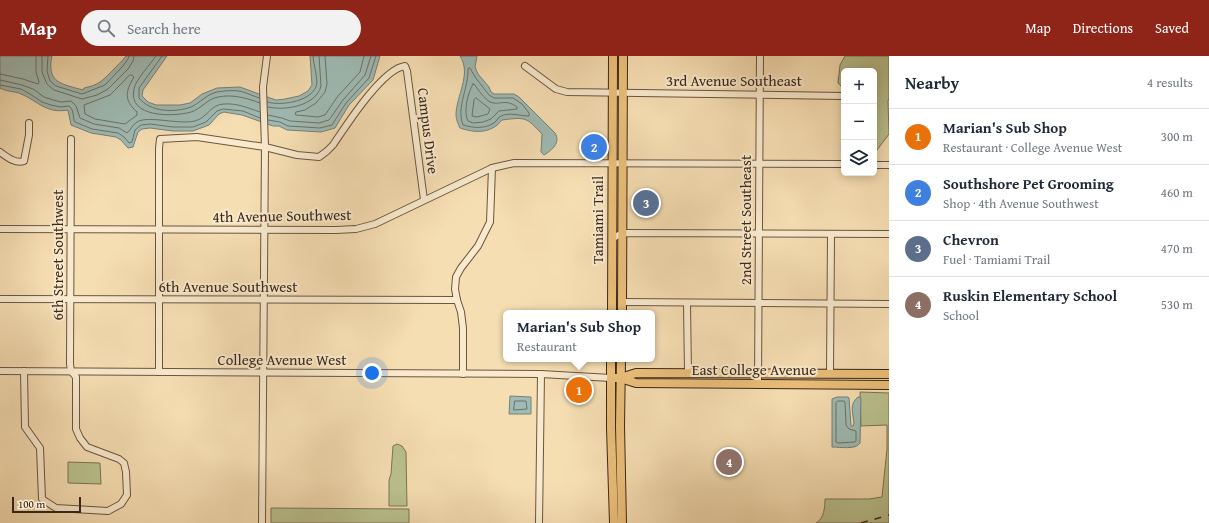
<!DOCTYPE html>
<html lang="en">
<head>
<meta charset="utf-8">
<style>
  body { margin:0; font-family:"Gentium Book Plus",serif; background:#f2f2f3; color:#1f2937 }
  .controls { position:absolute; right:12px; top:12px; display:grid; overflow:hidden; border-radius:6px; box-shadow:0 2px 10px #0003 }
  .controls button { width:36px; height:36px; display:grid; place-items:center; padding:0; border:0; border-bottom:1px solid #e0e1e3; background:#fff; color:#1f2937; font:20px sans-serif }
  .scale { position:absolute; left:12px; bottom:10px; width:69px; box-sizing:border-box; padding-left:4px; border:2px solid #3d2719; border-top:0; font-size:11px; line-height:14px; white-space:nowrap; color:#3d2719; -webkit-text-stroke:3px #f9eace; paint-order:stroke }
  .you { position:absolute; left:372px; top:317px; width:14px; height:14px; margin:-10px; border:3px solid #fff; border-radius:50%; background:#1a73e8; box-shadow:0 0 0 6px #1a73e833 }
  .badge { display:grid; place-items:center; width:26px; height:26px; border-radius:50%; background:#8f2418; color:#fff; font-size:13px; font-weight:700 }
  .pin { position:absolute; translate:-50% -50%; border:2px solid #fff; box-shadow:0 1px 4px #0006 }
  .popup { position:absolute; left:503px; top:254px; width:152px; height:52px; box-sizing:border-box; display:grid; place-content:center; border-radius:6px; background:#fff; filter:drop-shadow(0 1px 3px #0005); font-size:13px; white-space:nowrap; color:#747a83 }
  .popup b { font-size:15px; color:#1f2937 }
  .popup::after { content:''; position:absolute; left:50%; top:100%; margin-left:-8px; border:8px solid transparent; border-top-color:#fff }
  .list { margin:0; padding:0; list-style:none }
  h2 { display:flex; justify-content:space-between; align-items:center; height:52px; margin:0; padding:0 16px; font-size:17px }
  h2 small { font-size:13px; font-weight:400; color:#747a83 }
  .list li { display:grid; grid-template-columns:26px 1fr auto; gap:12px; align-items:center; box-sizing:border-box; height:56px; padding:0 16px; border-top:1px solid #e0e1e3 }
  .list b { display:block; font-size:15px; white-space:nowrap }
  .list p { margin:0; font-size:13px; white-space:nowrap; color:#747a83 }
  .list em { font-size:13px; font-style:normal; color:#747a83 }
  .icon { flex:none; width:22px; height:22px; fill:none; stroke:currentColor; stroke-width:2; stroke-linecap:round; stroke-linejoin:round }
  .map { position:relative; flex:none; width:889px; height:467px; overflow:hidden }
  header { display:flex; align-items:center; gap:24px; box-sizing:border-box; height:56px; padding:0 20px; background:#8f2418; color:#fff }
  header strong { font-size:19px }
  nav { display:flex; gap:22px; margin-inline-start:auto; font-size:14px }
  .search { width:280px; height:36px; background:#f2f2f3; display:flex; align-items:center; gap:10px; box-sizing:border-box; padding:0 14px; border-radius:22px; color:#747a83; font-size:15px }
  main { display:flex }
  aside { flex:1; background:#fff }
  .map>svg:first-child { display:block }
  .green { fill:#bac28f; stroke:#7c7454 }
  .water { fill:#9fbbb5; stroke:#788077 }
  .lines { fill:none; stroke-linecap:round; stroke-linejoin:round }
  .shore { stroke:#6e7167; stroke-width:1 }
  .minor-casing { stroke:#6b5540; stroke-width:8 }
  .major-casing { stroke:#3d2719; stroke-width:10 }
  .minor { stroke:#f9eace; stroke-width:6 }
  .major { stroke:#ebbf7a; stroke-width:8 }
  .rail { stroke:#3d2719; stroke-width:1.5; stroke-dasharray:7 7; stroke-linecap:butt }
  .labels { text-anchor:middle; stroke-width:4; stroke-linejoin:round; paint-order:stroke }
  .street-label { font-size:15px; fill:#3d2719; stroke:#f9eace }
</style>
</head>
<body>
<header>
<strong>Map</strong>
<div class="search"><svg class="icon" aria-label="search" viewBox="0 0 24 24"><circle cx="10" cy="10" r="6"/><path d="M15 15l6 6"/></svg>Search here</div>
<nav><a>Map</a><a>Directions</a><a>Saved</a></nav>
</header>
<main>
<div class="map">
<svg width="889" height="467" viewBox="0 0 889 467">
  <rect width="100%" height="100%" fill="#f6deb3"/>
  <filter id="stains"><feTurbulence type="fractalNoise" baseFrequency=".005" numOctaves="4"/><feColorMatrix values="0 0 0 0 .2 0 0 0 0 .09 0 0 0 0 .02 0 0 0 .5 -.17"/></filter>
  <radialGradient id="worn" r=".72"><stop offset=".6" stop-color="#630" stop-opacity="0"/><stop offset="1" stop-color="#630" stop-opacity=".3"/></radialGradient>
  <!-- green -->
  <g class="green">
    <path d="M845,0H889V42L888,45L889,78L874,98V15H844V33L838,27L840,9Z"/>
    <path d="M860,336L889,337V467H816C824,463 825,451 825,443H869L882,441L887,393V369L861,370Z"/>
    <path d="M397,388L402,390L406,396L407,450H389V424L391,418L393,390Z"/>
    <path d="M68,406L100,407L101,428L68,427Z"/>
    <path d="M271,452L409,453V467H271Z"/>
  </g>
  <!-- water -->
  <g class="water">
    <path d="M0,0H52C46,27 62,28 83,34L84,32C99,29 102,25 113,14C117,9 122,6 126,0H167L143,34L142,40L148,46L156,49H180L190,47L202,38L217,32L240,31L270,42L276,44L285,43L299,40L308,35L312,29L310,0H380L373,24L349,49L335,72L321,76L287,74L279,70H273L242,59L224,56L219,58L209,69L193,75H173L150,72L142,73L138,76L133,91L128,92L121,84L116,81L91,77L71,69L68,54C46,58 38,45 21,38C14,35 7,36 0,32Z"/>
    <path d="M460,0H477L475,11L478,18L489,31L491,36L494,38H514L519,41L555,77C561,87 552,94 544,99L541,96L542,78C526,61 526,61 502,64C491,78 475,77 460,72C458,68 456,63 456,59C456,40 472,18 460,0Z"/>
    <path d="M510,340L531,341V358H509Z"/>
    <path d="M837,341H848L849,342L851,370H853L854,367C853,357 849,348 858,341H860L861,343L860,387C856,394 840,391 832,391V343Z"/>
  </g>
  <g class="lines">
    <!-- shore -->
    <g class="shore">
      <path d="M42,0V16L47,28L54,34L82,43L97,39L108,33L128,13L133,5L134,0"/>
      <path d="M48,0L47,15L50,25L56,30L82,38L105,29L123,10L128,3L129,0"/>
      <path d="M156,0C150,9 136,23 134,33C127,62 174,61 191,56C201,53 207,43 218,41C232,38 247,42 260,47"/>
      <path d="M162,0L139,32V42C150,56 174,57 191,51C200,47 207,38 217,36C223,35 233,34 239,35C245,36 253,40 259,42"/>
      <path d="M325,0L327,28L325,36L316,47L305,54L296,56L295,58L296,59L318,61L325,59L338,40L360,16L364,0"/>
      <path d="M470,12L475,21L489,39L494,42H513L522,48L529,57V60C521,60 509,56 501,60C498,61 497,65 494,67C485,73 473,72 463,69C456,51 469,31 468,13Z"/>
      <path d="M0,18L23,23L38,28L39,26L36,16V0"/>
      <path d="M130,19H132L134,21C125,36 124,44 137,56V59L125,68L95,63L85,58L84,49L110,39Z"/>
      <path d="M0,24L22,29L33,33L44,41L53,44L61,46L71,45L76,50L80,62L94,68L119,72L127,77C131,74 132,69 137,66C148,59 179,69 195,65C207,62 211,48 224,48C237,47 248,52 260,56"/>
      <path d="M473,28L475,29C478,34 485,43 490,46C499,50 506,42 517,51V53L499,55L491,63L483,66L473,67L468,65C463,56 468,36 473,28Z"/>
      <path d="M0,29L21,33L30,38L42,46L51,49L61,51L69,50C75,55 72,61 75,66L92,73L118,77L124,81L129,87L132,86L135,74L141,69L150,68L173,71H193L206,66L217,55L223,53L243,55L260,62"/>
      <path d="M476,42L490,53L488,58L477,61L472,60L474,44Z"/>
      <path d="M267,46C281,50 309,46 316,31C319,24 313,8 313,0"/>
      <path d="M268,51C285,55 316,50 321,30L319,0"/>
      <path d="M268,59L282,62L290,65L319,67L329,64L343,44L365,19L371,0"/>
      <path d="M268,64L280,66L288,70L320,72L332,69L346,47L369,22L376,0"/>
      <path d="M515,345H526L527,353L514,354Z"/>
      <path d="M838,345H844L845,346L846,369L849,373L856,375V385L855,386L838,387L836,386V347Z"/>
    </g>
    <defs>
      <g id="minor">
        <path d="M525,10L556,33L567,36L844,40"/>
        <path d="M0,96C7,101 15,108 24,105L29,79V67"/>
        <path d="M874,109H889"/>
        <path d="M0,173L336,174L356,173L375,168L492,112L514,107L844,108"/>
        <path d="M612,183L622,177L889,178"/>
        <path d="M0,243L457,244"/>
        <path d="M622,246L889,248"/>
        <path d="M687,247L688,317"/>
        <path d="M0,315L541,318L611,322"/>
        <path d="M24,315L25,371L40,392L42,443L56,452L108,455L121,448L127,439L126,416L124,407L119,403L87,391L80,382L76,373V321L71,315L70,308L71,83"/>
        <path d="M159,316V92L160,83L197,81L265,91L297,99L319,101L327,95L333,89C346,70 382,13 405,10L407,15L424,144"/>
        <path d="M463,318V272L461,256L457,244L455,233L456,221L461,212L478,190L490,166L492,112"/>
        <path d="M830,318L831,179"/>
        <path d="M758,328L760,0"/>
        <path d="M262,467L265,91L263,31L267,0"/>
        <path d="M539,467L541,318"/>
      </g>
      <g id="major">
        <path d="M612,257L613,0"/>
        <path d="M622,257L623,0"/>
        <path d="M611,303V372L614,467"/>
        <path d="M621,303L620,370L622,467"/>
        <path d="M611,322H620L636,327L889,329"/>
        <path d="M620,322L636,317L889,318"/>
      </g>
    </defs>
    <!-- minor casing -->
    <use href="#minor" class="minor-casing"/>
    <!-- major casing -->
    <use href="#major" class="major-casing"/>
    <!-- minor -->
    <use href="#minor" class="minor"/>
    <!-- major -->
    <use href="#major" class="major"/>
    <!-- rail -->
    <path class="rail" d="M861,467L889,459"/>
  </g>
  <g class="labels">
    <!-- street labels -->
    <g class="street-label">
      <text x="734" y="30">3rd Avenue Southeast</text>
      <text transform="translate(428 75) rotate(83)" y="5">Campus Drive</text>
      <text transform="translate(282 160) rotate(-1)" y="5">4th Avenue Southwest</text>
      <text transform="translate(598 164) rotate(-90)" y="5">Tamiami Trail</text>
      <text transform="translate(746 164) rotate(-90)" y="5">2nd Street Southeast</text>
      <text transform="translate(58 199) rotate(-90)" y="5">6th Street Southwest</text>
      <text x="228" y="236">6th Avenue Southwest</text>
      <text x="282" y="309">College Avenue West</text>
      <text x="754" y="319">East College Avenue</text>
    </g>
  </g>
  <rect width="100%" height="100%" filter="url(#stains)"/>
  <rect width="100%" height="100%" fill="url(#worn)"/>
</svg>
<div class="controls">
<button>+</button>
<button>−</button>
<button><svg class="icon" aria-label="layers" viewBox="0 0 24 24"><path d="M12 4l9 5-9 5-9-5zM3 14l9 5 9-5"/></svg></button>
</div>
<div class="scale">100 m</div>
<div class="you"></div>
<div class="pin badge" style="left:579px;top:334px;background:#e8710a">1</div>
<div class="popup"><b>Marian's Sub Shop</b>Restaurant</div>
<div class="pin badge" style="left:594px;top:91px;background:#3f7fe0">2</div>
<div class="pin badge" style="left:646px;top:147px;background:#5c6f8a">3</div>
<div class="pin badge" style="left:729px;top:406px;background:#8d6e63">4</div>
</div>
<aside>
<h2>Nearby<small>4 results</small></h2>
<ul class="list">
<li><span class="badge" style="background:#e8710a">1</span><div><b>Marian's Sub Shop</b><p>Restaurant · College Avenue West</p></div><em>300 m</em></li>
<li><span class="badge" style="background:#3f7fe0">2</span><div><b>Southshore Pet Grooming</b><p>Shop · 4th Avenue Southwest</p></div><em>460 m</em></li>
<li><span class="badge" style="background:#5c6f8a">3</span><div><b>Chevron</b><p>Fuel · Tamiami Trail</p></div><em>470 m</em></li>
<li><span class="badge" style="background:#8d6e63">4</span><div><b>Ruskin Elementary School</b><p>School</p></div><em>530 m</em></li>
</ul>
</aside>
</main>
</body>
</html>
